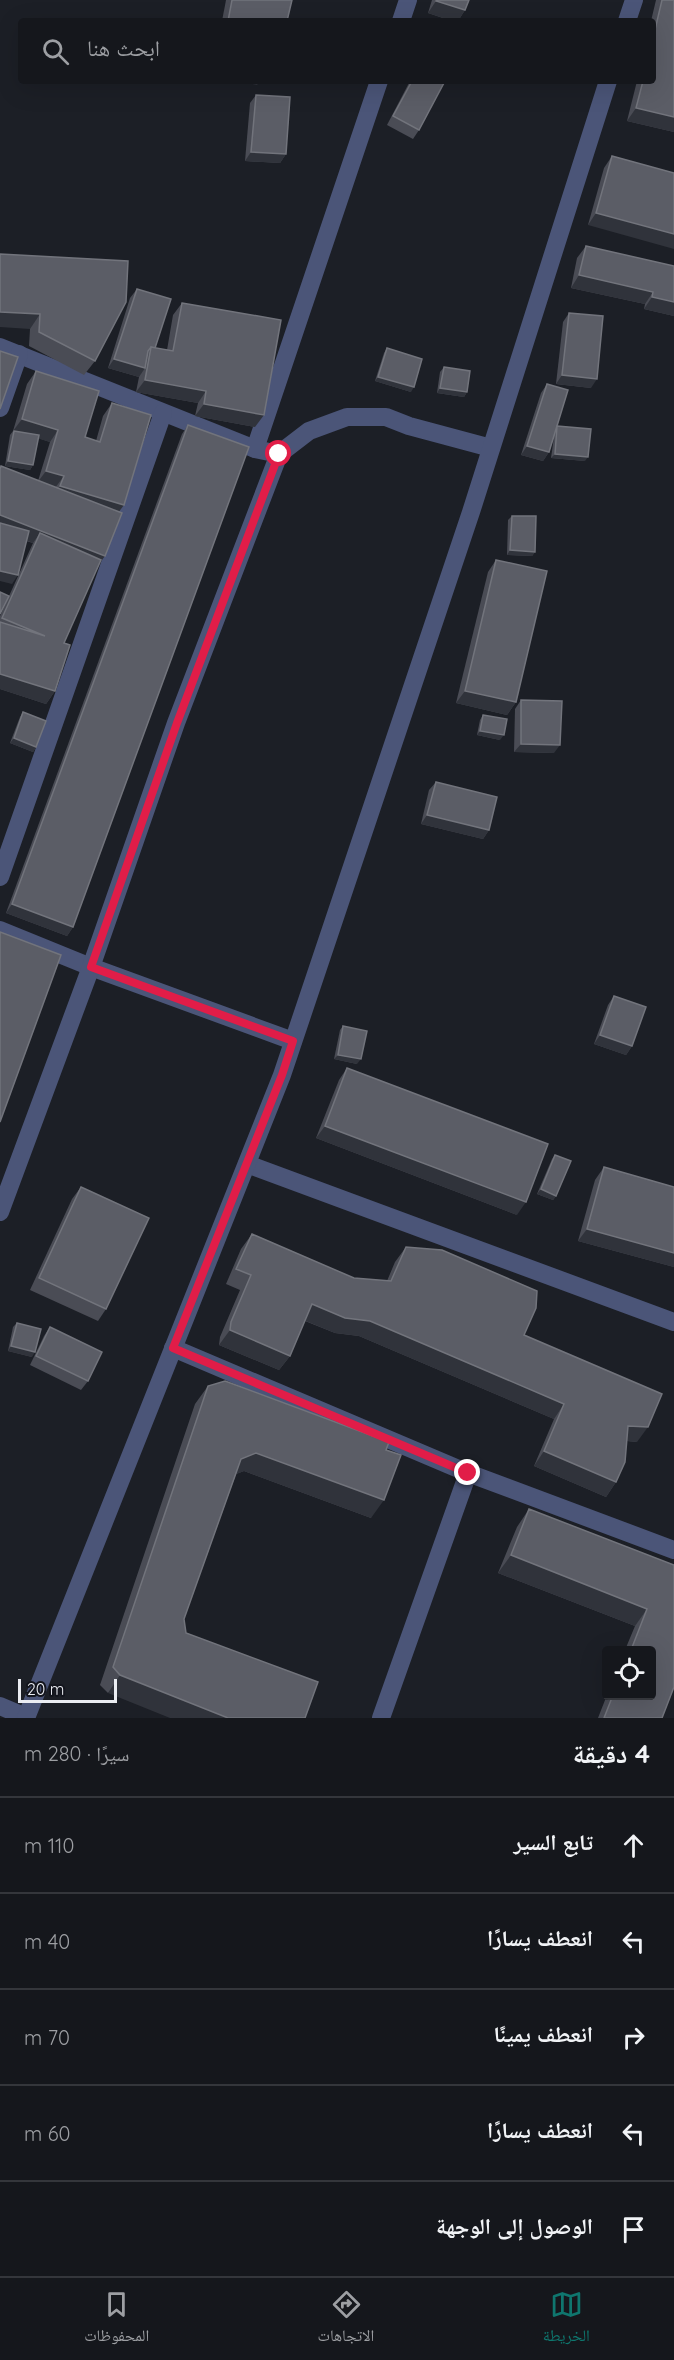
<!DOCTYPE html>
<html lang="ar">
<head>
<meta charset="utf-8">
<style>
  body { margin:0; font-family:Quicksand,"Noto Naskh Arabic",sans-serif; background:#222429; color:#f1f3f6; direction:rtl }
  .controls { position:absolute; right:18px; bottom:18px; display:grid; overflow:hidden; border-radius:6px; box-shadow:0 6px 24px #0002 }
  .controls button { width:54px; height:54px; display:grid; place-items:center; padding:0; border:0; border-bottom:2px solid #34363b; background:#15171c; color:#f1f3f6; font:30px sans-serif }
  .scale { position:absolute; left:18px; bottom:15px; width:99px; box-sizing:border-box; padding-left:6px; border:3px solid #ebedf2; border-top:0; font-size:16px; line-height:21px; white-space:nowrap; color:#ebedf2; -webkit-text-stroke:4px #13151d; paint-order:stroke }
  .stop { position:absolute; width:18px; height:18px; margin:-14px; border:4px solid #e11d48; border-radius:50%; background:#fff }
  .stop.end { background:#e11d48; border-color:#fff; box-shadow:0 2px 6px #0008 }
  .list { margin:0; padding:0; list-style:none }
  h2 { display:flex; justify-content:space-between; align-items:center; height:78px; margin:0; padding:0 24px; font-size:26px }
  h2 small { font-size:20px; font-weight:400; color:#9d9fa3 }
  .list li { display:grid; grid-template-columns:39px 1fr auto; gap:18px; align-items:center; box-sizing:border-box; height:96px; padding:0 24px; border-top:2px solid #34363b }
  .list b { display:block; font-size:22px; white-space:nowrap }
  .list em { font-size:20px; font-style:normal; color:#9d9fa3 }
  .icon { flex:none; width:33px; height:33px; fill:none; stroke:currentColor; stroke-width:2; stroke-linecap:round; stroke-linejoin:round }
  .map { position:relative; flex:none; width:674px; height:1718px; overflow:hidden; direction:ltr }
  .search { position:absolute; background:#15171c; box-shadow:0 6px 24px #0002; left:18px; right:18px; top:18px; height:66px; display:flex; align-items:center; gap:15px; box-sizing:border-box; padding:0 21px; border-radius:6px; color:#9d9fa3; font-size:22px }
  .sheet { height:558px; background:#15171c }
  nav { display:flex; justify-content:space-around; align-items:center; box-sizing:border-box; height:84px; border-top:2px solid #34363b; background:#15171c; font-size:16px; color:#9d9fa3 }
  nav a { display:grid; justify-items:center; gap:3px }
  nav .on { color:#0f766e }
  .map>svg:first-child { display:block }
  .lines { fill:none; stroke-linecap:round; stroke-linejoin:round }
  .street { stroke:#4b5578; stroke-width:18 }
  .wall { fill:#4a4c55 }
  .shaded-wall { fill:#30333b }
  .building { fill:#5b5d66; stroke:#72747c; stroke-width:1.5 }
  .route { stroke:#e11d48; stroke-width:8 }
</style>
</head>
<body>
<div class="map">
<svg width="674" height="1718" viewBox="0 0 674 1718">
  <rect width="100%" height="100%" fill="#1c1f26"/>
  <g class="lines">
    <!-- street -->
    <g class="street">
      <path d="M401,21L408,0"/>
      <path d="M627,21L634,0"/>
      <path d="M0,347L255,449L279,454L309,431L347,417H386L409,426L491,448"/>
      <path d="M0,408L19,354"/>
      <path d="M255,449L379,81"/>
      <path d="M0,877L163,413"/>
      <path d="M0,930L91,967L293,1041"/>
      <path d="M247,1164L674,1322"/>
      <path d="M0,1212L91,967L176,723L279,454"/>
      <path d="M173,1348L468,1473L674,1550"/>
      <path d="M0,1706L26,1717"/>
      <path d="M26,1718L282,1075L471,512L608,81"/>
      <path d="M381,1718L468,1473"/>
    </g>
  </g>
  <!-- wall -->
  <g class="wall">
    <path d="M226,0H292L287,21H222Z"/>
    <path d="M432,0H469L465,10L458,21H452L428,13Z"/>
    <path d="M656,0H674V132L627,121L637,81H653V21H651Z"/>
    <path d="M410,81H445L419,130L413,139L387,125Z"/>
    <path d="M256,95L286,154L280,163L245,161L250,103Z"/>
    <path d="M612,156L674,173L588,225L604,168Z"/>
    <path d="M586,246L674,266V316L644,309L645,304L571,288L577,258Z"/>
    <path d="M0,254L95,361L84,375L29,346L30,329Z"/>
    <path d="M137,289L155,348L167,350L173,315L182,303L255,427L195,416L198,403L136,392L139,377L108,368L130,298Z"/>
    <path d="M569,313L591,388L556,384L563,322Z"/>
    <path d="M387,348L411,392L375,381L384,353Z"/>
    <path d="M444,367L467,392L464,397L437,393L440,372Z"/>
    <path d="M36,371L85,437L96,441L103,416L112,403L119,512L99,564L64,643L55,691L46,704L0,689V616L33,543L26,541L12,584L38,481L50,442L38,438L33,465L30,470L5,466L10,435L13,431L27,384Z"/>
    <path d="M547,384L557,427L585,461L551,458L554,437L549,452L543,461L521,455L541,393Z"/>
    <path d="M188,425L73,927L67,936L6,913L182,434Z"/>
    <path d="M512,516L535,552L532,556L507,555L508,520Z"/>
    <path d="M496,560L516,702L507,715L456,703L488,572Z"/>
    <path d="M521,700L554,753L514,752L515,709Z"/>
    <path d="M23,712L36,747L33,752L10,743L20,717Z"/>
    <path d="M483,715L500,740L477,735L480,720Z"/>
    <path d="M436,782L489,830L483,839L421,824L429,790Z"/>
    <path d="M614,996L632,1046L626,1055L594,1044L608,1005Z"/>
    <path d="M343,1026L357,1064L334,1059L340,1030Z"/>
    <path d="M347,1068L517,1215L316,1138L339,1080Z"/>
    <path d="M555,1155L556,1196L553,1200L537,1194L552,1159Z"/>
    <path d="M604,1167L674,1187V1267L578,1241L595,1180Z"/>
    <path d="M81,1187L106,1309L98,1321L30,1290L72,1199Z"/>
    <path d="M252,1234L354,1278L387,1281L395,1262L406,1247L524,1335L637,1442L627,1441L616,1482L606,1497L534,1466L554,1419L359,1336L335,1333L305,1321L290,1356L279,1370L219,1345L220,1337L240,1290L226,1284L241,1249Z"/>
    <path d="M17,1323L32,1357L8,1351L13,1327Z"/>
    <path d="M50,1327L88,1381L81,1390L30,1365L44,1336Z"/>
    <path d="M208,1386L386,1450L371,1518L244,1471L236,1474L184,1619L108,1693L100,1685L195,1404Z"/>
    <path d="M529,1509L674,1565L662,1718H598L607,1695H651V1650H625L635,1626L498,1573L517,1527Z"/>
  </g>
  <!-- shaded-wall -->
  <g class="shaded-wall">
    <path d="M436,1L465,10L458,21H452L428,13Z"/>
    <path d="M238,81H260L257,85Z"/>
    <path d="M636,108L674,117V132L627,121Z"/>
    <path d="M251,152L286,154L280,163L245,161Z"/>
    <path d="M596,213L674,234V249L588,225Z"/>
    <path d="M579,275L653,292L645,304L571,288Z"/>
    <path d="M652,297L674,302V316L644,309Z"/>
    <path d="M0,312L40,314L30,329L0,327Z"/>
    <path d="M114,359L145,368L139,377L108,368Z"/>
    <path d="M562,375L597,379L591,388L556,384Z"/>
    <path d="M378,377L414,387L411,392L375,381Z"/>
    <path d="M145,380L206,391L198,403L136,392Z"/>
    <path d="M440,388L467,392L464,397L437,393Z"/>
    <path d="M204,404L264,415L255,427L195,416Z"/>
    <path d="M22,419L58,430L50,442L13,431Z"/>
    <path d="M527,446L549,452L543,461L521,455Z"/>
    <path d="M555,454L588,457L585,461L551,458Z"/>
    <path d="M8,461L33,465L30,470L5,466Z"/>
    <path d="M46,471L64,476L55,488L37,483Z"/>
    <path d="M60,486L124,505L115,517L52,499Z"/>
    <path d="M0,515L105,556L96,568L40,533L33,543L0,530Z"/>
    <path d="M510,550L535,552L532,556L507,555Z"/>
    <path d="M0,571L18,575L12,584L0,581Z"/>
    <path d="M0,674L55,691L46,704L0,689Z"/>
    <path d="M465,691L516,702L507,715L456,703Z"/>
    <path d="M480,731L504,735L500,740L477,735Z"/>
    <path d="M14,738L36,747L33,752L10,743Z"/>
    <path d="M521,744L560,745L554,753L514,752Z"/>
    <path d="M427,815L489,830L483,839L421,824Z"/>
    <path d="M12,904L73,927L67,936L6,913Z"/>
    <path d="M600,1035L632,1046L626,1055L594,1044Z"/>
    <path d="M338,1055L361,1059L357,1064L334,1059Z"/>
    <path d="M325,1126L526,1202L517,1215L316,1138Z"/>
    <path d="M541,1189L556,1196L553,1200L537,1194Z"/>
    <path d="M587,1229L674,1253V1267L578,1241Z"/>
    <path d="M312,1304L370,1321L564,1404L554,1419L359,1336L335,1333L301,1319Z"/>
    <path d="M230,1330L290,1356L279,1370L219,1345Z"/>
    <path d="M11,1346L35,1352L32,1357L8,1351Z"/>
    <path d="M628,1426L648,1427L637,1442L618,1440Z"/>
    <path d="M544,1451L616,1482L606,1497L534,1466Z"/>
    <path d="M256,1453L384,1500L371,1518L244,1471L229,1477L241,1459Z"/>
    <path d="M511,1555L647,1609L635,1626L498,1573Z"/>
    <path d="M120,1675L228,1718H170L108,1693Z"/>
  </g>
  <!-- building -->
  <g class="building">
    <path d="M232,0H292L287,21H228Z"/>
    <path d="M437,0H469L465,10L436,1Z"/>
    <path d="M662,0H674V117L636,108L643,81H653V38Z"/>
    <path d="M412,81H445L419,130L393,116Z"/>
    <path d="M256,95L290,97L286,154L251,152Z"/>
    <path d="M612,156L674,173V234L596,213Z"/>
    <path d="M586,246L674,266V302L652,297L653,292L579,275Z"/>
    <path d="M0,254L128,261L126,302L95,361L39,332L40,314L0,312Z"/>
    <path d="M137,289L171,299L155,348L151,347L148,351L145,368L114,359Z"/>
    <path d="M182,303L281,320L264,415L204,404L206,391L145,380L151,347L173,351Z"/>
    <path d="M569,313L603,316L597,379L562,375Z"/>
    <path d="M387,348L422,359L414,387L378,377Z"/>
    <path d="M0,351L18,357L0,409Z"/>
    <path d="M444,367L470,371L467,392L440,388Z"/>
    <path d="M36,371L99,391L85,437L100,442L112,403L151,415L124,505L60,486L64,476L46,471L58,430L22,419Z"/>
    <path d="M547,384L568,390L549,452L527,446Z"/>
    <path d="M188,425L249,447L73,927L12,904Z"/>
    <path d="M557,426L591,429L588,457L555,454Z"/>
    <path d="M14,431L39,435L33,465L8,461Z"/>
    <path d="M1,466L122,513L105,556L0,515V469Z"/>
    <path d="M512,516H536L535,552L510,550Z"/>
    <path d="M0,523L29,531L18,575L0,571Z"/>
    <path d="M40,533L101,560L64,643L70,645L55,691L0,674V622L45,636L2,618Z"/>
    <path d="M496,560L547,571L516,702L465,691Z"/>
    <path d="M0,592L9,596L0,614Z"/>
    <path d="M521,700L562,701L560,745L521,744Z"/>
    <path d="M23,712L46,721L36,747L14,738Z"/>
    <path d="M483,715L507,719L504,735L480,731Z"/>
    <path d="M436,782L497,797L489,830L427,815Z"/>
    <path d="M0,932L61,955L0,1122Z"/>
    <path d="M614,996L646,1007L632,1046L600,1035Z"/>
    <path d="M343,1026L367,1031L361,1059L338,1055Z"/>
    <path d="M347,1068L548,1144L526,1202L325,1126Z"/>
    <path d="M555,1155L571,1161L556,1196L541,1189Z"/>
    <path d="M604,1167L674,1187V1253L587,1229Z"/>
    <path d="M81,1187L149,1218L106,1309L39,1278Z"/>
    <path d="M252,1234L354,1278L391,1281L406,1247L442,1250L537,1291L536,1308L524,1335L662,1394L648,1427L628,1426L625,1462L616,1482L544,1451L564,1404L370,1321L345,1318L312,1304L290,1356L230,1330L231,1322L251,1275L236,1269Z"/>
    <path d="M17,1323L41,1329L35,1352L11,1346Z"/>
    <path d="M50,1327L102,1352L88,1381L36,1356Z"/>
    <path d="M225,1381L389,1442L386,1450L401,1455L384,1500L256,1453L241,1459L184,1619L186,1633L318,1682L305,1718H228L120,1675L113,1667L208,1386Z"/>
    <path d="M529,1509L674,1565V1687L662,1718H604L613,1695H651V1650H631L647,1609L511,1555Z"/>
  </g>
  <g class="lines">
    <!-- route -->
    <path class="route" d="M279,454L177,723L91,967L293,1041L282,1075L173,1348L468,1473"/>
  </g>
</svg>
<div class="controls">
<button><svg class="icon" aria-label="locate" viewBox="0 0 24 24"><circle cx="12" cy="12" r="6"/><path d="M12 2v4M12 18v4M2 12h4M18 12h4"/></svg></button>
</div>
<div class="scale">20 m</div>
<div class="stop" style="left:279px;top:454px"></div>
<div class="stop end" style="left:468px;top:1473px"></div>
<div class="search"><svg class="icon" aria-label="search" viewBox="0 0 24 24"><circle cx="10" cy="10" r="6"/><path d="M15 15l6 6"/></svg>ابحث هنا</div>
</div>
<section class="sheet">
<h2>4 دقيقة<small>سيرًا · 280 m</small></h2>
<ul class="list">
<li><svg class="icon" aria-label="ahead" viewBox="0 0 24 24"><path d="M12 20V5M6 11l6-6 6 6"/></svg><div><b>تابع السير</b></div><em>110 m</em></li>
<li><svg class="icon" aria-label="left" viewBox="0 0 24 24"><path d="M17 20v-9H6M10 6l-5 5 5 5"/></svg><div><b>انعطف يسارًا</b></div><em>40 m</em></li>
<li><svg class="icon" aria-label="right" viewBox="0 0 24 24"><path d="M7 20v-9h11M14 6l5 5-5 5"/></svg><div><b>انعطف يمينًا</b></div><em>70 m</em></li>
<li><svg class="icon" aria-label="left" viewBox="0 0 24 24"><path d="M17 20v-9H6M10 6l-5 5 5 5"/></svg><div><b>انعطف يسارًا</b></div><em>60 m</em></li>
<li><svg class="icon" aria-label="arrive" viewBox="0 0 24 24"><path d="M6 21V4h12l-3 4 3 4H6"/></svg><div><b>الوصول إلى الوجهة</b></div></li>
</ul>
</section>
<nav>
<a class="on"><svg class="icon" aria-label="map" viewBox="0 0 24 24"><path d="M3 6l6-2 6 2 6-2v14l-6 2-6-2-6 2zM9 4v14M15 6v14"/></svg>الخريطة</a>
<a><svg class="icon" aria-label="directions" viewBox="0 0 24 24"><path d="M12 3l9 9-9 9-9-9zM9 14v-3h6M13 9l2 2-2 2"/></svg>الاتجاهات</a>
<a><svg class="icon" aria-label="saved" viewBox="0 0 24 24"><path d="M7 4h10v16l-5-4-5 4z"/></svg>المحفوظات</a>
</nav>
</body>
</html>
